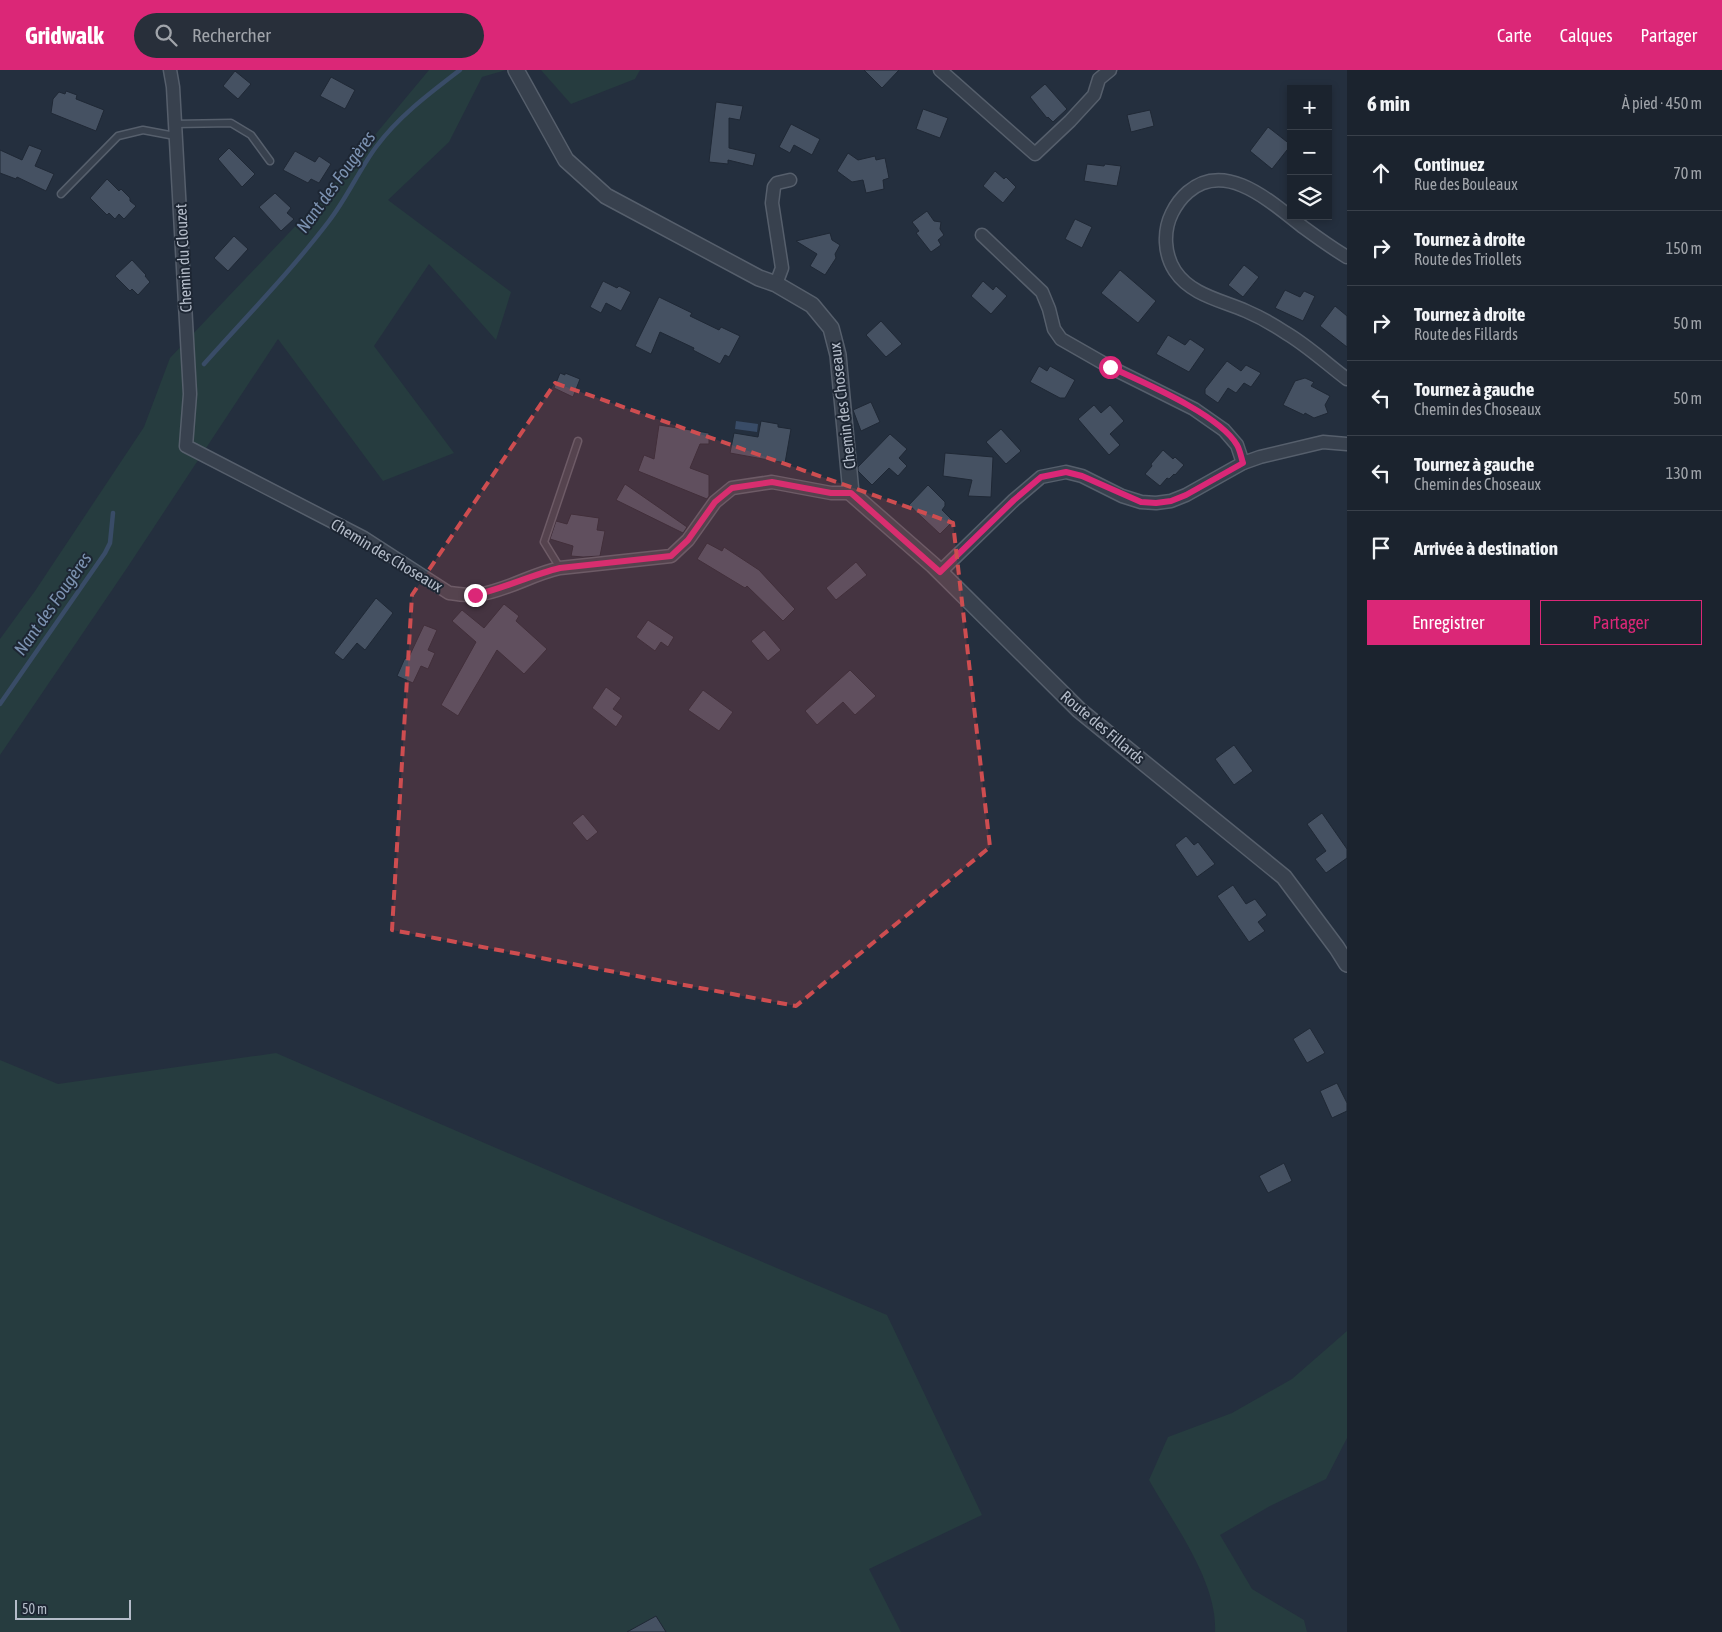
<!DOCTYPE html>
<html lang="fr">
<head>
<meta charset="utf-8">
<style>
  body { margin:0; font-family:"Asap Condensed",sans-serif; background:#282f3a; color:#f1f3f6 }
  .controls { position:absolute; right:15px; top:15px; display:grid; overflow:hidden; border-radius:0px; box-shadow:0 2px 8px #0003 }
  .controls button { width:45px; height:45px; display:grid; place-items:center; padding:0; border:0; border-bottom:1px solid #39404a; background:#1b232e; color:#f1f3f6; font:25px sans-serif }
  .scale { position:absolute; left:15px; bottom:12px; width:116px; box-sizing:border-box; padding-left:5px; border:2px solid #b4bcc9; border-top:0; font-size:14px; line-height:18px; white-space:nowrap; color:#b4bcc9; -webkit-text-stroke:4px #1d2633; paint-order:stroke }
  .stop { position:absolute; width:15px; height:15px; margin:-11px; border:4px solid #db2777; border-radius:50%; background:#fff }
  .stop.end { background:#db2777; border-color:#fff; box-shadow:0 1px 5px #0008 }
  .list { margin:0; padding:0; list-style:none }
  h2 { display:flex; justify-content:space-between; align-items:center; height:65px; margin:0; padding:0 20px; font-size:21px }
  h2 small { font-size:16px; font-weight:400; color:#a0a4aa }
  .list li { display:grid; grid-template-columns:32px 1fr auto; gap:15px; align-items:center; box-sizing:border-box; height:75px; padding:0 20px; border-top:1px solid #39404a }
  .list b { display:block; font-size:19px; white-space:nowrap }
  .list p { margin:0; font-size:16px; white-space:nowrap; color:#a0a4aa }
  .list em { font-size:16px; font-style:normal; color:#a0a4aa }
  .actions { display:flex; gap:10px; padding:15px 20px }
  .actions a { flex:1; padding:11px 0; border:1px solid #db2777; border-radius:0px; text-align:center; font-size:18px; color:#db2777 }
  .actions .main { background:#db2777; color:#fff }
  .icon { flex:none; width:28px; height:28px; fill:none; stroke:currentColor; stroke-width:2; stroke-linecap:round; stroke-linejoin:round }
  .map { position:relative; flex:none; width:1347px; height:1562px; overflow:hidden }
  header { display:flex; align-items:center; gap:30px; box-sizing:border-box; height:70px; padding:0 25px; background:#db2777; color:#fff }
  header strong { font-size:24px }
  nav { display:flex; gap:28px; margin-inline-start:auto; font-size:18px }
  .search { width:350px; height:45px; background:#282f3a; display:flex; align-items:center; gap:12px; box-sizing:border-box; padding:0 18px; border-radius:28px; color:#a0a4aa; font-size:19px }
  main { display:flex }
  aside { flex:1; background:#1b232e }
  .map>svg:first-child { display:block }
  .green { fill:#263c3f }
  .water { fill:#394c67 }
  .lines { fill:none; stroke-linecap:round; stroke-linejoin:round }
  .stream { stroke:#394c67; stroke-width:4.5 }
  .building { fill:#455162; stroke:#1f2835 }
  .service-casing { stroke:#565f6c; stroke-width:9 }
  .minor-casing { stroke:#565f6c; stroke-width:15 }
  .tertiary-casing { stroke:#565f6c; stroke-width:18 }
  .service { stroke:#38414e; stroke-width:6 }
  .minor { stroke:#38414e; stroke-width:12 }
  .tertiary { stroke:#38414e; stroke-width:15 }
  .route { stroke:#db2777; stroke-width:6 }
  .marked { fill:#ce4d50; fill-opacity:0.2; stroke:#ce4d50; stroke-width:4; stroke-dasharray:10 6; stroke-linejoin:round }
  .labels { text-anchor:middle; stroke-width:4; stroke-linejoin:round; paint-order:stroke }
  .street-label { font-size:16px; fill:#b4bcc9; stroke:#1d2633 }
  .water-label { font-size:18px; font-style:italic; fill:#7c92b1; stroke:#1d2633 }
</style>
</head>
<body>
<header>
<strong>Gridwalk</strong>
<div class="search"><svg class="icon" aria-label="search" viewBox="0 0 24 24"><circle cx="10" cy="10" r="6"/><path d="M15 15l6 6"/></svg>Rechercher</div>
<nav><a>Carte</a><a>Calques</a><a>Partager</a></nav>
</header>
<main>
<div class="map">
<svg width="1347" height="1562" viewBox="0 0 1347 1562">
  <rect width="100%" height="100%" fill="#242f3e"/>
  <!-- green -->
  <g class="green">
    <path d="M429,0H506L482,7L449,72L388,130L511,222L496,270L429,194L374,276L454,383L383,411L278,269L127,498L0,685V569L35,521L144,357L170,288L325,125Z"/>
    <path d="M541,0H640L635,9L571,34Z"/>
    <path d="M276,983L589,1118L887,1245L982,1445L869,1499L901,1562H0V990L58,1014Z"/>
    <path d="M1347,1261V1368L1326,1409L1270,1436L1220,1465L1252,1519L1304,1550L1307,1562H1215C1218,1512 1173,1453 1149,1410L1168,1367L1232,1343L1292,1309Z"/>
  </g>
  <!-- water -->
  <path class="water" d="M736,351L758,354L757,362L735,359Z"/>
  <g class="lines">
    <!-- stream -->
    <g class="stream">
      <path d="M204,294C246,247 291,201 329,151C347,128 359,100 376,77C399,46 430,23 460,0"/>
      <path d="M0,634L105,483L110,473L113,443"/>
    </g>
  </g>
  <!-- building -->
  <g class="building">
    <path d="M864,0H899L882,18Z"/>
    <path d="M235,1L251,14L238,29L223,16Z"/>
    <path d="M331,7L355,20L345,39L320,26Z"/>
    <path d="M1045,14L1067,39L1053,52L1048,47L1047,48L1030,27Z"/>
    <path d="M66,21L77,25L76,29L104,40L96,61L51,43L53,29L59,22L65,24Z"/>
    <path d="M716,32L743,36L740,50L729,48V78L756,84L753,96L728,90V94L709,92Z"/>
    <path d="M923,39L948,48L940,68L916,59Z"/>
    <path d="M1150,40L1154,56L1131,62L1127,45Z"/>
    <path d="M791,54L820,69L812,85L794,75L790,83L779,77Z"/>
    <path d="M1268,57L1291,75L1272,99L1250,81Z"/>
    <path d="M29,75L42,80L35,96L54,104L46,121L17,107L16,109L0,103V80L22,90Z"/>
    <path d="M229,78L255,104L242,117L218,89Z"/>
    <path d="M295,81L315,92L319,86L331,94L319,113L311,109L308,113L283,100Z"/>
    <path d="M848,83L858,90L875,86L876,90L885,88L889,108L883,110L884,119L866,123L863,110L852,112L837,101Z"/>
    <path d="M1087,94L1104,96L1105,94L1121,96L1117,116L1084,111Z"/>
    <path d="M995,101L1004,109L1006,107L1016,117L1003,133L983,116Z"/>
    <path d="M107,109L119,121L121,119L130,128V131L136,136L124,149L119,144L115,149L109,143L107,145L90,128Z"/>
    <path d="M275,123L291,138L287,143L294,149L281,161L259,137Z"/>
    <path d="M927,141L934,151L941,152L940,159L944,165L938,170L941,175L931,182L916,163L919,161L912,152Z"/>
    <path d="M1075,149L1092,157L1082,178L1065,169Z"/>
    <path d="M830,163L832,170L840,175L835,184L836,188L825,205L810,196L817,184L796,171Z"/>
    <path d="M234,166L248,179L228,201L214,188Z"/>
    <path d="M132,190L146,205L145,206L150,212L138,225L132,219L130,221L115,206Z"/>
    <path d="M1244,195L1259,207L1243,227L1228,215Z"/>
    <path d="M1120,200L1156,231L1138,253L1101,223Z"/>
    <path d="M603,211L617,218L619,216L631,222L621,241L606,233L601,243L590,237Z"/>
    <path d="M983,211L993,220L996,216L1007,226L991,244L971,226Z"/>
    <path d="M1285,220L1300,227L1304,221L1315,226L1303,251L1275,238Z"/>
    <path d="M659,227L692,243L690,246L719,260L721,257L740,266L729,287L725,285L720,294L693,280L694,278L660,262L651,284L635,276Z"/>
    <path d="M1335,236L1347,246V277L1320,256Z"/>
    <path d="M881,251L902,274L886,287L866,265Z"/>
    <path d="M1168,265L1185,275L1190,269L1205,279L1189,302L1156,284Z"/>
    <path d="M1227,291L1241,301L1246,295L1261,303L1251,317L1244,313L1236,323L1228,318L1218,333L1205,324V319Z"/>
    <path d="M1039,296L1047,301L1050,296L1075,310L1065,328H1060L1030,312Z"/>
    <path d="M560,303L565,305V303L580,309L573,327L554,318Z"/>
    <path d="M1305,308L1314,312L1311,316L1330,326L1325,335L1328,343L1314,348L1305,343L1304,345L1283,335L1295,311Z"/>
    <path d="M871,332L880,352L861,361L853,340Z"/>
    <path d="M1094,335L1101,343L1110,335L1124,351L1110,364L1120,375L1109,385L1078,349Z"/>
    <path d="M761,351L778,354V357L791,359L785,393L730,383L734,363L758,367Z"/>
    <path d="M659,355L709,363V374H700L690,398L709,405V426L707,429L638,401L644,385L654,389Z"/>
    <path d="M1001,359L1021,381L1006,394L986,372Z"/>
    <path d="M890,364L907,379L899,388L907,396L898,406L889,398L872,415L858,401V397Z"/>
    <path d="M1163,380L1173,389L1175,387L1184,395L1175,405L1174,404L1169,409L1167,408L1160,416L1145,404L1152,396L1151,394Z"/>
    <path d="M945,383L993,387L991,427L968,426L972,410L943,406Z"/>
    <path d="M625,414L687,457L683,463L616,430Z"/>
    <path d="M928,415L945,432V436L942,440L953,451L940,464L909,435Z"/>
    <path d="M571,444L599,448L597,460L605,461L600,486L583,487L571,486L573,476L550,469L556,451L567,454Z"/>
    <path d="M707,473L722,481L724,477L759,500L795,539L783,551L747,516L745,518L697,489Z"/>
    <path d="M856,492L867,505L836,530L826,518Z"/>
    <path d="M376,528L393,543L365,580L357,573L343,590L334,583Z"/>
    <path d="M504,534L519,546L516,551L547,579L524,604L497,580L458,646L441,635L476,572L452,551L462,540L484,558Z"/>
    <path d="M648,550L674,567L668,577L661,572L655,581L636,567Z"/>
    <path d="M424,555L437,560L428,580L435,583L428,599L421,596L413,613L397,606L405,588L408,589Z"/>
    <path d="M764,560L781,580L768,591L751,571Z"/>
    <path d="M850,600L876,626L855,645L843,632L817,655L805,641Z"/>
    <path d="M606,617L621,628L613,639L623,646L616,657L592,638Z"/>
    <path d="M703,620L733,642L719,661L688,640Z"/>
    <path d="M1234,675L1253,701L1234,715L1215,689Z"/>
    <path d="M1322,743L1347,779V788L1326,803L1315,789L1326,781L1307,754Z"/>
    <path d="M583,744L598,762L587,771L572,753Z"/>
    <path d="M1186,766L1194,775L1198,772L1215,794L1197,807L1175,775Z"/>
    <path d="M1233,815L1246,834L1255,829L1267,845L1258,852L1265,861L1249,872L1217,826Z"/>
    <path d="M1310,958L1325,983L1307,993L1293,969Z"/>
    <path d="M1337,1013L1347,1033V1041L1332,1048L1320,1021Z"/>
    <path d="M1284,1093L1292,1111L1268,1123L1259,1106Z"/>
    <path d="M656,1546L666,1562H627L647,1551Z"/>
  </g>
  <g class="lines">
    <defs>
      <g id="service">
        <path d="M175,54L231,53L251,65L270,91"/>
        <path d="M61,124L118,66L143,60L175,66"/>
        <path d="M560,498L544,472L578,371"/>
      </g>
      <g id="minor">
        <path d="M170,0L173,17L190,324L186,376L364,468L449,523C458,524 468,526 477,525C506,521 532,504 560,498L671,486L688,470L715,432L732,418L772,412L831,423H851"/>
        <path d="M940,0L1035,84L1070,51L1094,25L1099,9L1110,0"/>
        <path d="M982,165L1042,222L1049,239L1054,259L1061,269L1110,297L1194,339L1224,360L1237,375L1243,393"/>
        <path d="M1347,187C1332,178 1318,168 1303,157C1272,133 1226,89 1188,122C1181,128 1176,135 1172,143C1163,161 1164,184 1175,201C1191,225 1221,230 1246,241C1260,247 1274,255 1286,263C1308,276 1327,294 1347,309"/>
        <path d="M776,214L782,198L772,133L774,117L777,113L790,110"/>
        <path d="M940,502L1014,430L1041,407L1066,402L1082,406L1122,426L1141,432L1156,433L1171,431L1186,425L1243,393L1260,387L1323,372L1347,374"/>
      </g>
      <path id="tertiary" d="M516,0L566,90L606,126L759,208L776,214L812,235L831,258L838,285L851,423L933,495L1079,640L1284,807L1337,878L1347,894"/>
    </defs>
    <!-- service casing -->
    <use href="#service" class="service-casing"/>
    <!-- minor casing -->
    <use href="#minor" class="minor-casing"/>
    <!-- tertiary casing -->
    <use href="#tertiary" class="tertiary-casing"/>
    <!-- service -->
    <use href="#service" class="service"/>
    <!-- minor -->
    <use href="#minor" class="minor"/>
    <!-- tertiary -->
    <use href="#tertiary" class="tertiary"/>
  </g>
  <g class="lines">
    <!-- route -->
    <path class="route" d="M475,525C505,518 531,505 560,498L671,486L688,470L715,432L732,418L772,412L831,423H851L940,502L1014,430L1041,407L1066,402L1082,406L1141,432L1156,433L1171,431L1186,425L1243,393C1241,387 1240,380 1237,375C1219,344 1142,312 1110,297"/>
  </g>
  <!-- marked area -->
  <path class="marked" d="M555,313L953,453L990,777L796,936L392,860L412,525Z"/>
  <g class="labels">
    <!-- street labels -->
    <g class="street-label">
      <text transform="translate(183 188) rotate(-93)" y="6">Chemin du Clouzet</text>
      <text transform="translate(842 336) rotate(-97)" y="6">Chemin des Choseaux</text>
      <text transform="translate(387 485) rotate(31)" y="6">Chemin des Choseaux</text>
      <text transform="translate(1103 657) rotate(40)" y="6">Route des Fillards</text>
    </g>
    <!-- water labels -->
    <g class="water-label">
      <text transform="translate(336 112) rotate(-54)" y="6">Nant des Fougères</text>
      <text transform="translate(53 534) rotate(-55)" y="6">Nant des Fougères</text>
    </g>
  </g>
</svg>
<div class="controls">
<button>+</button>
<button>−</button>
<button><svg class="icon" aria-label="layers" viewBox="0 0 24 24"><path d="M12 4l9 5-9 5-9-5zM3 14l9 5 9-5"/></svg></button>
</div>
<div class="scale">50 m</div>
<div class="stop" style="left:1110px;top:297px"></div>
<div class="stop end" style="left:475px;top:525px"></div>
</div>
<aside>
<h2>6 min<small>À pied · 450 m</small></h2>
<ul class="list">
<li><svg class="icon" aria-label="ahead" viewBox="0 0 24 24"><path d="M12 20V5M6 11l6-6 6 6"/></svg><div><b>Continuez</b><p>Rue des Bouleaux</p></div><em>70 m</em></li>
<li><svg class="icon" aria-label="right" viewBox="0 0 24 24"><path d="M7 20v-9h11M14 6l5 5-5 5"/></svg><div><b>Tournez à droite</b><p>Route des Triollets</p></div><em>150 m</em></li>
<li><svg class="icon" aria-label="right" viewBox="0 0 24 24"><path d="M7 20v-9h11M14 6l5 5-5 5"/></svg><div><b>Tournez à droite</b><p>Route des Fillards</p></div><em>50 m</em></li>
<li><svg class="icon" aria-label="left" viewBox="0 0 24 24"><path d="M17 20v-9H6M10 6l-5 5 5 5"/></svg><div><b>Tournez à gauche</b><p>Chemin des Choseaux</p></div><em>50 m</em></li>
<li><svg class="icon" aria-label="left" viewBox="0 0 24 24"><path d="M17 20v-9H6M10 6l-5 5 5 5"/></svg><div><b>Tournez à gauche</b><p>Chemin des Choseaux</p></div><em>130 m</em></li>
<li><svg class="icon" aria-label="arrive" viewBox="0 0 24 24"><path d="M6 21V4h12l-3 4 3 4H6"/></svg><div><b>Arrivée à destination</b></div></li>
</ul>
<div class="actions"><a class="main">Enregistrer</a><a>Partager</a></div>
</aside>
</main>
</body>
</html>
